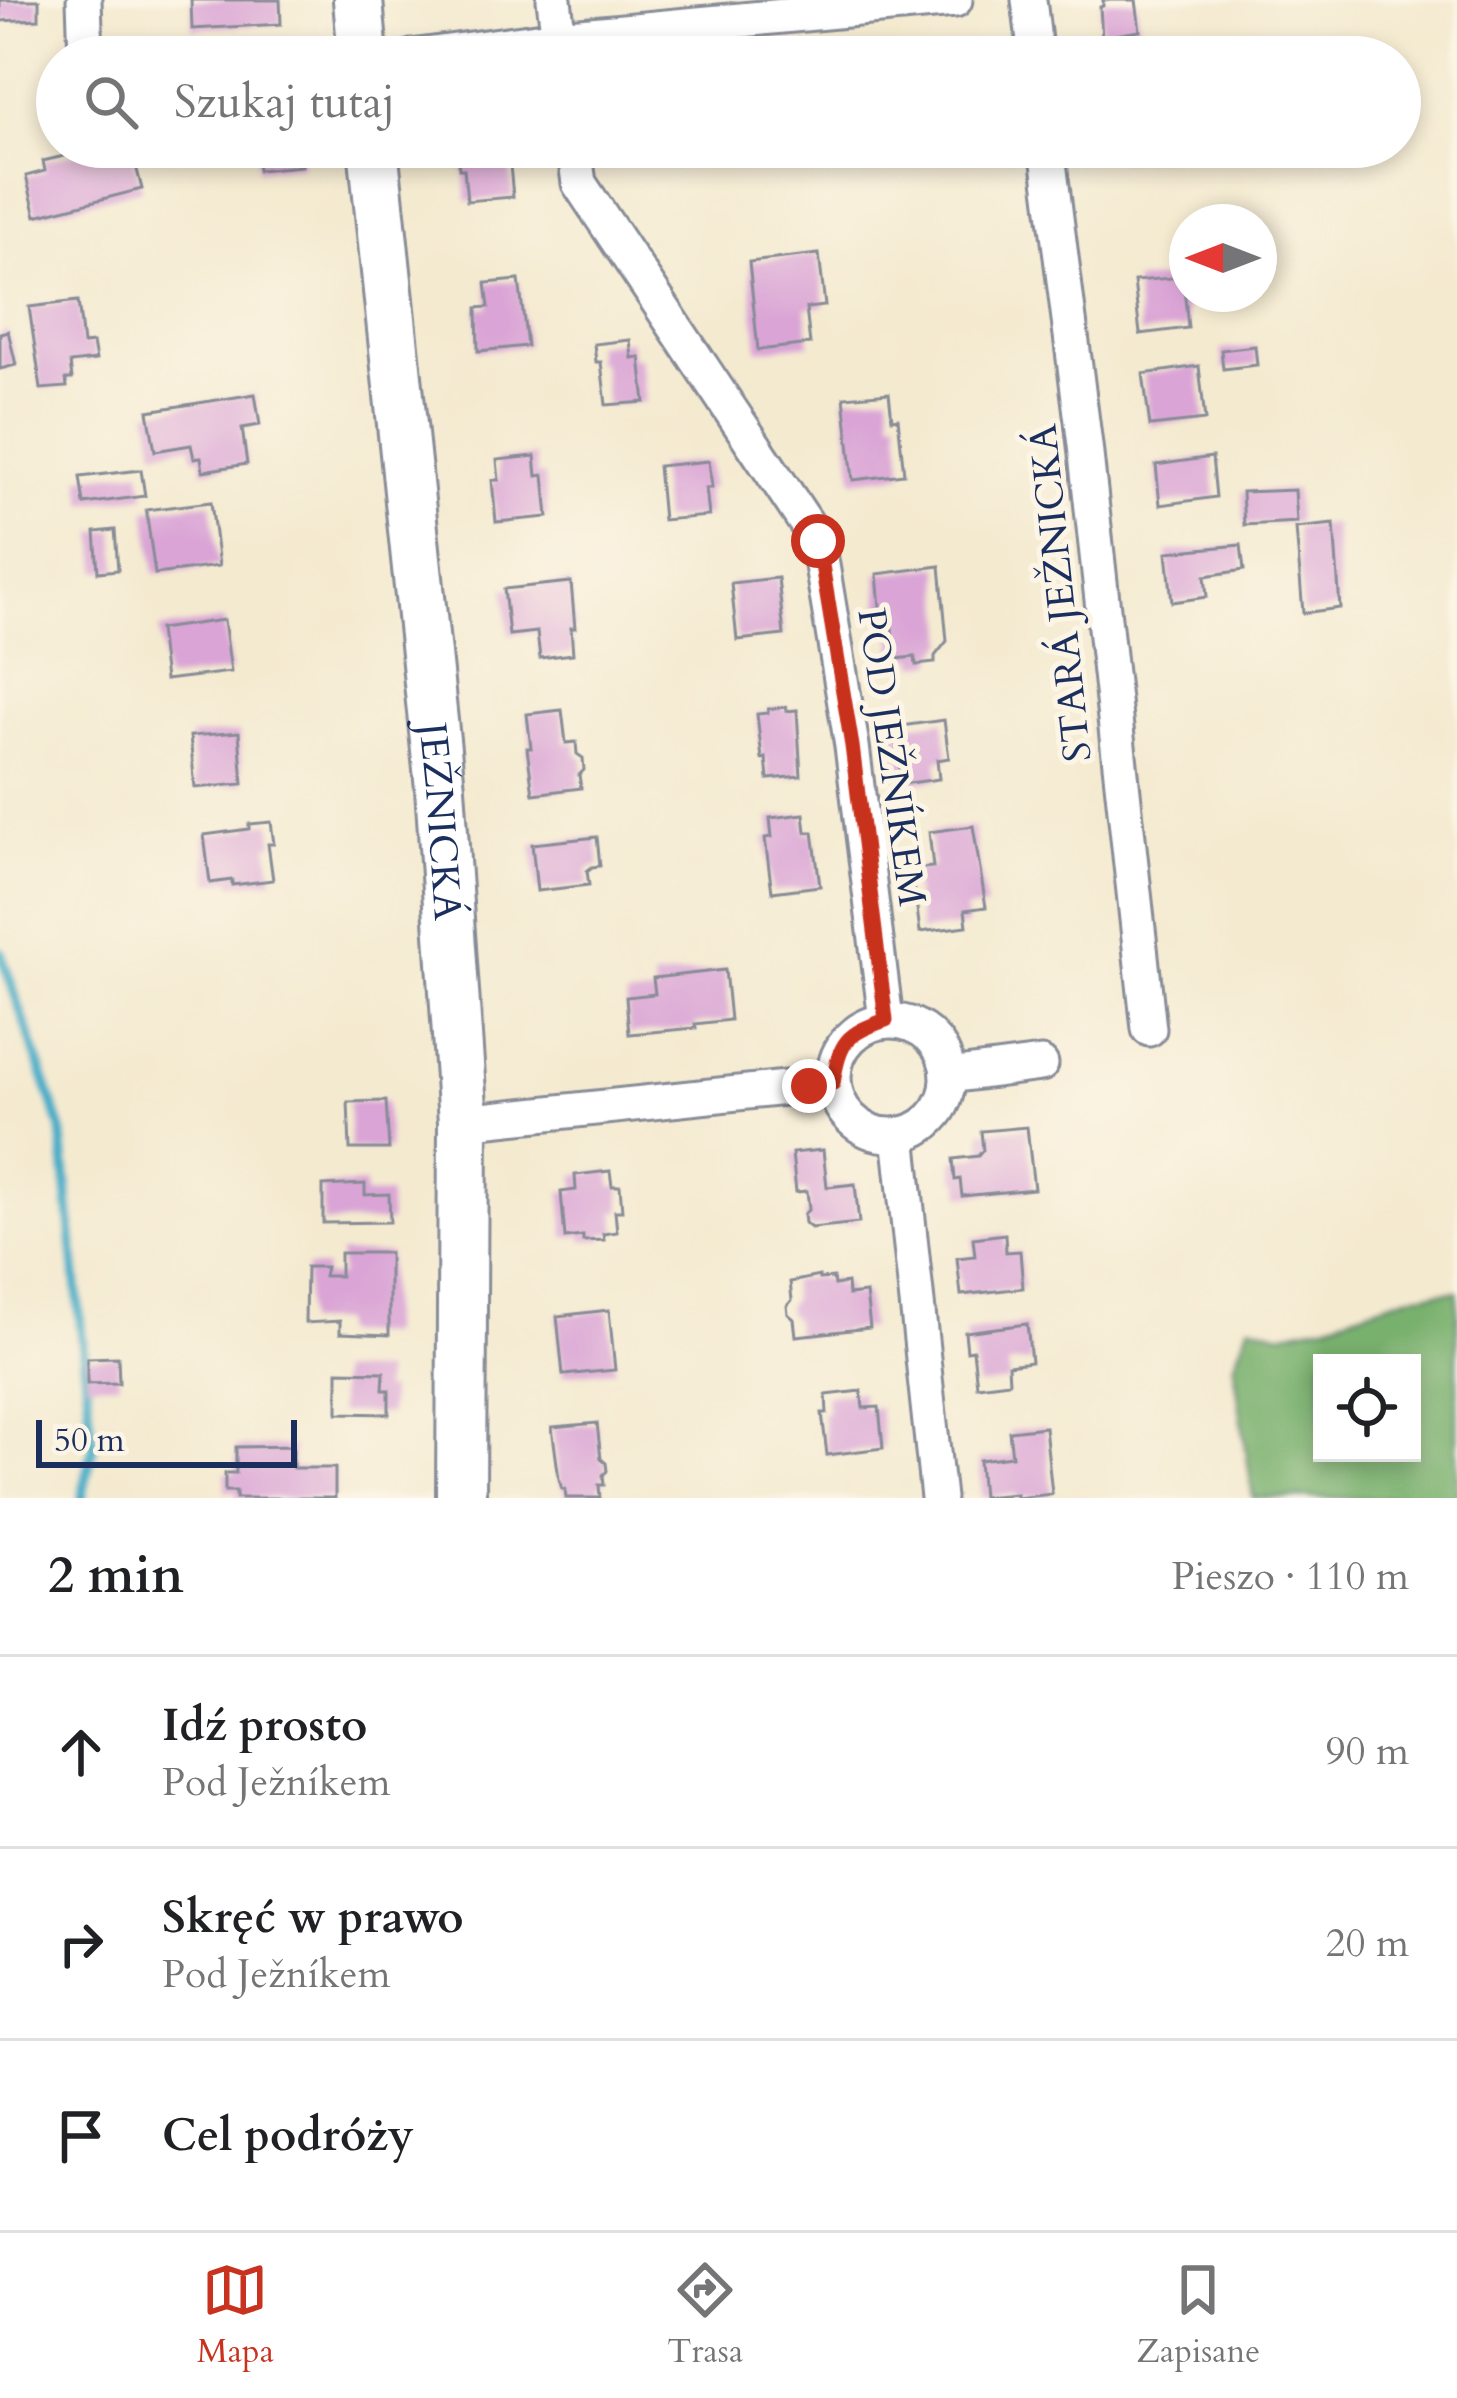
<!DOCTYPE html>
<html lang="pl">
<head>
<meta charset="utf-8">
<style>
  body { margin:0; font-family:Cardo,serif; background:#f6f6f6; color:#202124 }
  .controls { position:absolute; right:36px; bottom:36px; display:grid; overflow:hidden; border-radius:0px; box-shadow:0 6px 18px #0003 }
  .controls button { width:108px; height:108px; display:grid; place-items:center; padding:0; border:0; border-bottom:3px solid #e0e0e0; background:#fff; color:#202124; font:60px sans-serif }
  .compass { position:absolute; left:1169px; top:204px; width:108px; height:108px; border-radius:50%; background:#fff; box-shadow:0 6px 18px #0003; rotate:270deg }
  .scale { position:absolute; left:36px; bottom:30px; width:261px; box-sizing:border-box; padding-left:12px; border:6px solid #1b2f5e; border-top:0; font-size:33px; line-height:42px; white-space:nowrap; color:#1b2f5e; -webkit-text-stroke:9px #fcf5e5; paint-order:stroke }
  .stop { position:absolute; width:36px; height:36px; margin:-27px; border:9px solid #c8321e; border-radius:50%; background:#fff }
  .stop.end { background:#c8321e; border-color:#fff; box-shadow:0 3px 12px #0008 }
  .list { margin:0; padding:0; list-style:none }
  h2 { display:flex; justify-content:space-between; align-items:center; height:156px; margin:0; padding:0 48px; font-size:51px }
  h2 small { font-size:39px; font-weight:400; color:#757577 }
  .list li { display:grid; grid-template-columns:78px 1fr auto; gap:36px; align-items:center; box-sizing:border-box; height:192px; padding:0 48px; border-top:3px solid #e0e0e0 }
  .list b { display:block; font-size:45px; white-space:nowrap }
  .list p { margin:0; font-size:39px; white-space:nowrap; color:#757577 }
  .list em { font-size:39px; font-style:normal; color:#757577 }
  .icon { flex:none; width:66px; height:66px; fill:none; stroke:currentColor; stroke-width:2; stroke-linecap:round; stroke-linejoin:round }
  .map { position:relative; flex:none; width:1457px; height:1498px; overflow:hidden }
  .search { position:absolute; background:#fff; box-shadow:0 6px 18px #0003; left:36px; right:36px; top:36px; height:132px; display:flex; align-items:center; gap:30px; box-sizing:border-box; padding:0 42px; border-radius:66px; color:#757577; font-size:45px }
  .sheet { height:732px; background:#fff }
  nav { display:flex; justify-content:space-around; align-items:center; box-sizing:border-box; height:168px; border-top:3px solid #e0e0e0; background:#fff; font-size:33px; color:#757577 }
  nav a { display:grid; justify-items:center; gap:6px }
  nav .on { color:#c8321e }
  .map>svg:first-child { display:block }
  .forest { fill:#78b06d; stroke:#4a7066; stroke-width:3; fill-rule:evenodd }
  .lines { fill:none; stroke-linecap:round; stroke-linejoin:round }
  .stream { stroke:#48aec7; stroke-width:10 }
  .building { fill:#daa5d6 }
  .street-casing { stroke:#888c97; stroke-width:39 }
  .secondary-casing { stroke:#888c97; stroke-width:54 }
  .street { stroke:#fff; stroke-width:33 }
  .secondary { stroke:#fff; stroke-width:48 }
  .route { stroke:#c8321e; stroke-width:15 }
  .labels { text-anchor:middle; stroke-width:10; stroke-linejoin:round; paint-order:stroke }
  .street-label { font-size:39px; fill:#1b2f5e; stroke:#fcf5e5 }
</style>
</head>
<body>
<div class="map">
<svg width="1457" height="1498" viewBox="0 0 1457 1498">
  <rect width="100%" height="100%" fill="#fcf5e5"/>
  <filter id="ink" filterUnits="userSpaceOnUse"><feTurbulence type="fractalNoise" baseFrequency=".00833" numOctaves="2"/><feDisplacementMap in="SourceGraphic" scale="24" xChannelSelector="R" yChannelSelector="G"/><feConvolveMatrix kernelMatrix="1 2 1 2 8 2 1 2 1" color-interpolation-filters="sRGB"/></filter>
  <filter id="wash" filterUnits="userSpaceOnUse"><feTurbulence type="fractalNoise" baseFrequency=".004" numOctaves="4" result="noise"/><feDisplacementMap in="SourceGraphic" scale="48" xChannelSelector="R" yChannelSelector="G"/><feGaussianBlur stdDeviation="2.7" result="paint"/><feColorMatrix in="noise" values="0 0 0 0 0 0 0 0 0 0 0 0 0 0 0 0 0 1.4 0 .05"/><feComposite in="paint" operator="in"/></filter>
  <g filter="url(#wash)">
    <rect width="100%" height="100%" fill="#f4ead0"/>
    <!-- forest -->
    <path class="forest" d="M1457,1291V1498H1253L1234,1365L1250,1324L1281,1333L1324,1324L1414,1294ZM1322,1363H1412V1453H1322Z"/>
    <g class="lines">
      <!-- stream -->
      <path class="stream" d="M0,951L61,1128L93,1448L82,1498"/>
    </g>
    <g id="blocks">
      <!-- building -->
      <g class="building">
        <path d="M0,0H39V19L0,21Z"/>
        <path d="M191,0H280L281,24L192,29Z"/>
        <path d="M1103,0H1136L1140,31L1102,37L1100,7L1103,6Z"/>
        <path d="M103,147H131L142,189L36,216L26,176L45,171L43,161Z"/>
        <path d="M256,147H305V153H301L302,166L258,170Z"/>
        <path d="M457,147H527L529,163L510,165L513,197L467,201L464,169H459Z"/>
        <path d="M638,147H717L718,152L675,156L676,161L639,164Z"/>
        <path d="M1117,147H1167L1169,156L1118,161Z"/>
        <path d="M819,254L825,306L806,308L810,344L758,350L749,262Z"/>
        <path d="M1183,277L1188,328L1140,334L1134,281Z"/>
        <path d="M519,280L527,346L478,351L477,308L489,307L486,283Z"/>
        <path d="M78,301L83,344L93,343L96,360L70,363L72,379H66L67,387L41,389L29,307Z"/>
        <path d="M8,331L16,365L0,369V333Z"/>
        <path d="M630,340L632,358L640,357L645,402L606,405L601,362H596L594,344Z"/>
        <path d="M1255,346L1257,365L1223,369L1221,350Z"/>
        <path d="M1199,366L1205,420L1150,426L1143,374Z"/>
        <path d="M889,393L892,419L898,418L904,474L853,480L844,397Z"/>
        <path d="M255,394L260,425L242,428L247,464L203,471L201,457L194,458L191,445L155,451L148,411Z"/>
        <path d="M535,456L537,476L544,475L548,517L496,522L492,480H499L497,460Z"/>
        <path d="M1212,457L1216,497L1160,505L1156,465Z"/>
        <path d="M709,461L712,488H706L709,516L663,520L658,466Z"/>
        <path d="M141,470L145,496L84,504L80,477Z"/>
        <path d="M1295,490L1297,522L1244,525L1242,492Z"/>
        <path d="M211,502L219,566L155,574L146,510Z"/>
        <path d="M1334,524L1340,608L1303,613L1296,528Z"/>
        <path d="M115,530L118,570L98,572L95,532Z"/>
        <path d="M1241,545L1244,570L1205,576L1207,597L1172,602L1167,552Z"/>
        <path d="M940,566L947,641L935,656V663L916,665L915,657L895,659L891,618L881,619L877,574Z"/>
        <path d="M778,578L784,635L737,640L731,583Z"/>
        <path d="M571,582L575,628H571L573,654L540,658L537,632L509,635L504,589Z"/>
        <path d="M224,620L231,672L165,680L159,629Z"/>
        <path d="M786,707V711L797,710L801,776L768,779L766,758L762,759L757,714L768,713V709Z"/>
        <path d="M562,710L566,743L576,742L577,754L583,758L584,770L579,775L581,788L533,794L527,748H531L527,714Z"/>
        <path d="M944,720L949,758L937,760L939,779L902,784L894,727Z"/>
        <path d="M239,732L243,784L195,788L190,736Z"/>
        <path d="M804,814L806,832H813L820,886L772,892L765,838L772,837L770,818Z"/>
        <path d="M271,822L274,844H268L273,880L232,885V880L210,883L204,835L249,829V824Z"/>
        <path d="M973,826L986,907L965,910L967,926L920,932L912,869L933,867L929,832Z"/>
        <path d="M597,837L600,866L592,867L587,871L589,885L537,891L532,844Z"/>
        <path d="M725,970L730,1020L695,1024L696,1028L629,1034L626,997L655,994L653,978Z"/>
        <path d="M386,1101L389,1149H350L348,1102Z"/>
        <path d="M1027,1127L1034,1189L962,1196L960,1179L955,1180L953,1159L978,1156L983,1150L981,1131Z"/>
        <path d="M823,1150L827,1187L855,1184L859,1223L811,1228L805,1223L804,1214L809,1209L807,1191L796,1192L792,1153Z"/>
        <path d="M610,1171L612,1186H620L622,1211H615L617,1232L603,1234L604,1240L583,1241V1236L565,1238L561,1192L576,1190L575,1175Z"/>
        <path d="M365,1184V1195L389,1194L390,1222L323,1223V1186Z"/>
        <path d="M1005,1234L1006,1252L1020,1251L1023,1288L961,1295L957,1258L975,1256L973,1238Z"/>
        <path d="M340,1253H389V1335L340,1333V1321L305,1323L306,1267H326L324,1276H340Z"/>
        <path d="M819,1276V1279L833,1278L834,1285L847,1283L848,1295L866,1293L870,1328L796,1336L794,1319L788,1314L787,1306L792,1300L790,1282Z"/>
        <path d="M609,1310L615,1370L563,1375L557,1316Z"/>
        <path d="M1027,1324L1031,1362L1008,1365L1009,1382L977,1386L973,1350L967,1351L965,1332Z"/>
        <path d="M118,1357L119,1383L87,1384V1358Z"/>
        <path d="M338,1371L384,1372L383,1390H389V1414L338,1413Z"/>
        <path d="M861,1391L863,1408L879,1407L883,1448L827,1455L822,1413H827L826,1395Z"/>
        <path d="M597,1423L601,1459L606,1463L607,1471L603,1475L604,1485H599L600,1498H566L565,1489H562L559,1479L552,1427Z"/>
        <path d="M1045,1427L1052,1494L1016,1498V1494L982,1497L979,1460L1012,1456L1009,1431Z"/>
        <path d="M293,1446V1468H335V1498H236V1491H225V1473H236V1447Z"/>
      </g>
    </g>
  </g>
  <g filter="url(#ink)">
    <use href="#blocks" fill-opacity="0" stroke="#888c97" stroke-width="3"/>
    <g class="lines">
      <defs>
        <g id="street">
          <path d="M84,0L86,57"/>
          <path d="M554,0L561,55"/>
          <path d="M1029,0L1036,57"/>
          <path d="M411,57L559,37L955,0"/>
          <path d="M574,147L579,183L818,541L852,746L886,1020"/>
          <path d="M1047,147L1085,445L1149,1029"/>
          <circle cx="891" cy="1078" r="57"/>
          <path d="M949,1076L1041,1064"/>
          <path d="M463,1122L833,1083"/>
          <path d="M899,1135L938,1498"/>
        </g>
        <g id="secondary">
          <path d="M358,0L363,57"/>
          <path id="s1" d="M373,147L440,788L463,1122L461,1498"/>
        </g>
      </defs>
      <!-- street casing -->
      <use href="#street" class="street-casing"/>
      <!-- secondary casing -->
      <use href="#secondary" class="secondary-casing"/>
      <!-- street -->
      <use href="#street" class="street"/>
      <!-- secondary -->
      <use href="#secondary" class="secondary"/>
    </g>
  </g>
  <g class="lines" filter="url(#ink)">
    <!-- route -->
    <path class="route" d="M809,1086L833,1083C840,1041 846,1034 886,1020L852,746L818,541"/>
  </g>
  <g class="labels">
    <!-- street labels -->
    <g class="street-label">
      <text transform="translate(1059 593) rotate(-96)" y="14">STARÁ JEŽNICKÁ</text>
      <text transform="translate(893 757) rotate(82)" y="14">POD JEŽNÍKEM</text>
      <text dy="14" stroke="none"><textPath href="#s1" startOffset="678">JEŽNICKÁ</textPath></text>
    </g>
  </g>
</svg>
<div class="controls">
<button><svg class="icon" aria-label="locate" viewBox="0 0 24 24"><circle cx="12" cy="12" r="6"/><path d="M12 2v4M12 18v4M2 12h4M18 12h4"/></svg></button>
</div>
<svg class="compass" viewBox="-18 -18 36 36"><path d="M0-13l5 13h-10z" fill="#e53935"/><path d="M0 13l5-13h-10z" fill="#757577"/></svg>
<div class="scale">50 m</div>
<div class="stop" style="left:818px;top:541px"></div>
<div class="stop end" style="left:809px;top:1086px"></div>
<div class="search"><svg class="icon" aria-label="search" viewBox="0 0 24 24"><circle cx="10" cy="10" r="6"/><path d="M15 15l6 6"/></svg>Szukaj tutaj</div>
</div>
<section class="sheet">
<h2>2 min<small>Pieszo · 110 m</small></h2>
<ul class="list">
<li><svg class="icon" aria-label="ahead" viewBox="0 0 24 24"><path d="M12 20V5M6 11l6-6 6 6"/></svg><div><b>Idź prosto</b><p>Pod Ježníkem</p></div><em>90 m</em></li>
<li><svg class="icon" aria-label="right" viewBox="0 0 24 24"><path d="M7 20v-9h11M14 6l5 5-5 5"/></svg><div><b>Skręć w prawo</b><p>Pod Ježníkem</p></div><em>20 m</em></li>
<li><svg class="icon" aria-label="arrive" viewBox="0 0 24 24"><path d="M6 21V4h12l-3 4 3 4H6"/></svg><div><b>Cel podróży</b></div></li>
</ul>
</section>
<nav>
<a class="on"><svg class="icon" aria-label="map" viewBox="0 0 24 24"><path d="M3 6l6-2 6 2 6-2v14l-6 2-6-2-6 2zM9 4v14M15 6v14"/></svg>Mapa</a>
<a><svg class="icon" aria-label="directions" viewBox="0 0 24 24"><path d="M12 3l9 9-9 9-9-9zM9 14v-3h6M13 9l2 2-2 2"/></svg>Trasa</a>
<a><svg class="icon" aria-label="saved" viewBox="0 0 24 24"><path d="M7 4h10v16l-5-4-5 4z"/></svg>Zapisane</a>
</nav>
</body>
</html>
